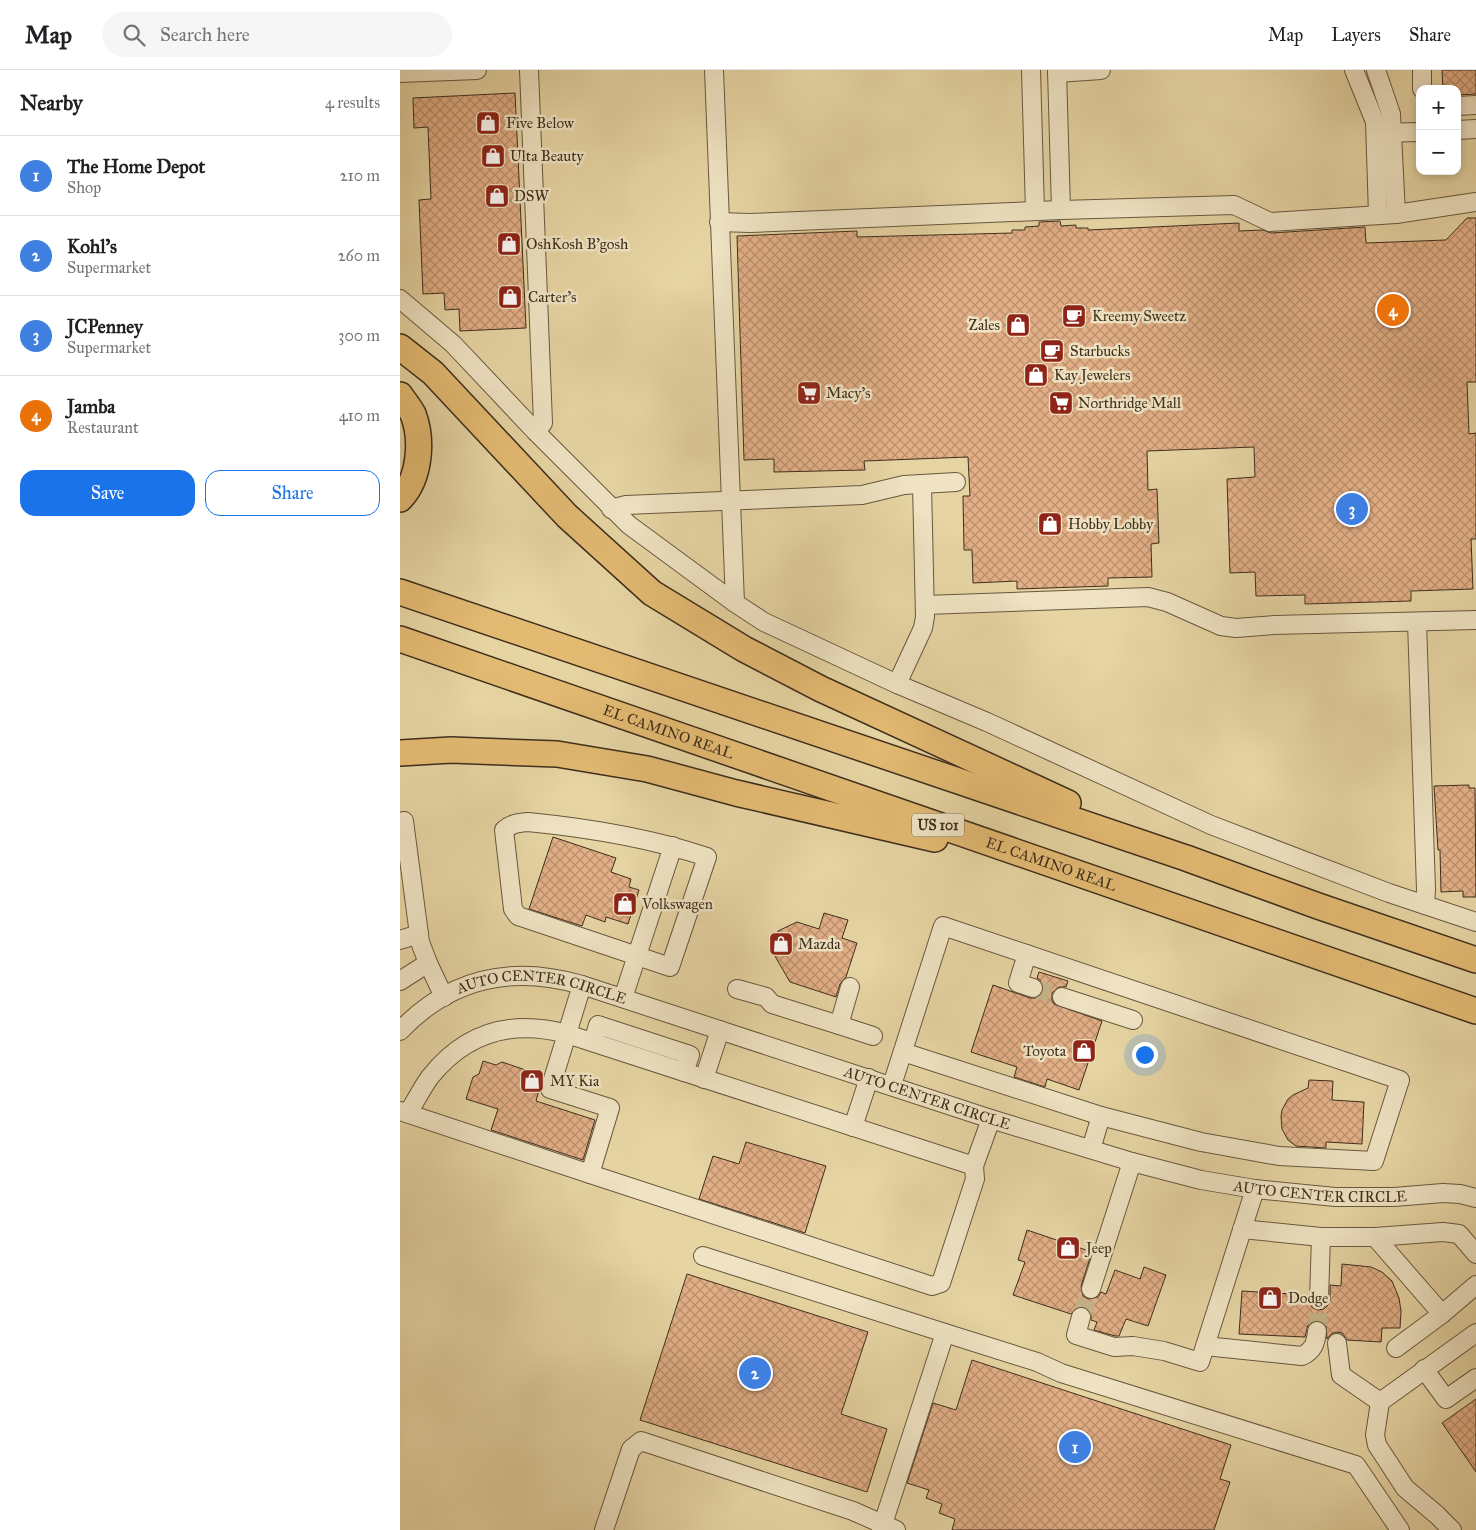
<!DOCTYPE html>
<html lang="en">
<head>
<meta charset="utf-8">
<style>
  body { margin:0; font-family:"IM FELL Great Primer",serif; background:#f6f6f6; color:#202124 }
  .controls { position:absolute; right:15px; top:15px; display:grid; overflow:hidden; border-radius:10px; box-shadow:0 2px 8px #0003 }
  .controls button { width:45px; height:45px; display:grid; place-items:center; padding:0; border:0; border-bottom:1px solid #e0e0e0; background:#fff; color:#202124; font:25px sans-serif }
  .you { position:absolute; left:744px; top:984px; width:18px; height:18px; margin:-12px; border:4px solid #fff; border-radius:50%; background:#1a73e8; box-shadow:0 0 0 8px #1a73e833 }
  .badge { display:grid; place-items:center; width:32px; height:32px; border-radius:50%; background:#1a73e8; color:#fff; font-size:16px; font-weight:700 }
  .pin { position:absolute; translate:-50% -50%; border:2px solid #fff; box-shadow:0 1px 5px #0006 }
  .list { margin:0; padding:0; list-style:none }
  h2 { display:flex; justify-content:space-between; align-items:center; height:65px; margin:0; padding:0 20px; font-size:21px }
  h2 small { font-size:16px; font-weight:400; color:#757577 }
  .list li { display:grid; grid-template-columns:32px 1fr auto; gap:15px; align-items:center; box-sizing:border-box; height:80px; padding:0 20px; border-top:1px solid #e0e0e0 }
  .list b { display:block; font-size:19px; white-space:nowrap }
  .list p { margin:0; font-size:16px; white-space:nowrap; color:#757577 }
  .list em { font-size:16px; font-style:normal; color:#757577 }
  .actions { display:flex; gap:10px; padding:15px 20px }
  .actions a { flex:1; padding:11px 0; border:1px solid #1a73e8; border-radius:15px; text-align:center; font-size:18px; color:#1a73e8 }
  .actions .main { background:#1a73e8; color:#fff }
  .icon { flex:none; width:28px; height:28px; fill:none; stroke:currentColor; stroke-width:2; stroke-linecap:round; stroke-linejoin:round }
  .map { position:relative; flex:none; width:1076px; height:1460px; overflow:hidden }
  header { display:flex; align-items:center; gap:30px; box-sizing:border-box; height:70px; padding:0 25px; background:#fff; border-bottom:1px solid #e0e0e0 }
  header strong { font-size:24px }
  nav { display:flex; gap:28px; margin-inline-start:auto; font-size:18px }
  .search { width:350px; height:45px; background:#f6f6f6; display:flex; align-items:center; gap:12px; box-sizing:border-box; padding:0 18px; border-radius:28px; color:#757577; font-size:19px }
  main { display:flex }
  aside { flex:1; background:#fff }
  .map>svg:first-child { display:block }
  .building { fill:url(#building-cross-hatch); stroke:#3e2e1d }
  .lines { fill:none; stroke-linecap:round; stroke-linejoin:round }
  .minor-tunnel { stroke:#c4b388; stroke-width:18; stroke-dasharray:18 9; stroke-linecap:butt }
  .minor-casing { stroke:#68583e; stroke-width:20 }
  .highway-casing { stroke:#3e2e1d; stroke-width:28 }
  .minor { stroke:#efe3c3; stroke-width:18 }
  .highway { stroke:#e3ba72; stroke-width:25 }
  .labels { text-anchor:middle; stroke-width:5; stroke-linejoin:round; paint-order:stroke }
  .shield { fill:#efe3c3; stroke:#73644f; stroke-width:1 }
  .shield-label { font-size:14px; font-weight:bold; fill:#3e2e1d }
  .poi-label { font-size:15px; fill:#3e2e1d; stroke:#efe3c3; text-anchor:start }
  .street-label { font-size:15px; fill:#3e2e1d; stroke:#efe3c3 }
</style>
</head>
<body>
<header>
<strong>Map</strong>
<div class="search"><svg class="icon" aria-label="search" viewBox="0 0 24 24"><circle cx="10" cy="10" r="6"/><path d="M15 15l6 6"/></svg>Search here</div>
<nav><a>Map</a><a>Layers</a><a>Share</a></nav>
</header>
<main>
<aside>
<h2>Nearby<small>4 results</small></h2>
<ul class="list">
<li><span class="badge" style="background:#3f7fe0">1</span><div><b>The Home Depot</b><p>Shop</p></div><em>210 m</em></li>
<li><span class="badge" style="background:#3f7fe0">2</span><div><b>Kohl's</b><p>Supermarket</p></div><em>260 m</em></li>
<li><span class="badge" style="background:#3f7fe0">3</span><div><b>JCPenney</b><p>Supermarket</p></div><em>300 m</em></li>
<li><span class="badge" style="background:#e8710a">4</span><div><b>Jamba</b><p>Restaurant</p></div><em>410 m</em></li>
</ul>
<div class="actions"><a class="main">Save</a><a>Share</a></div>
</aside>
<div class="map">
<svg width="1076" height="1460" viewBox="0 0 1076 1460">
  <defs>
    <pattern id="building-cross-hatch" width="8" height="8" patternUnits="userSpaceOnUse" patternTransform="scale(1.25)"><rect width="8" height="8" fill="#e3af86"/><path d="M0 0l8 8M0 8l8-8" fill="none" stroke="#b98f6d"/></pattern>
  </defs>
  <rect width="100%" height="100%" fill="#e6d4a3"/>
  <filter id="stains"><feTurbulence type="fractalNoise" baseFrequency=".004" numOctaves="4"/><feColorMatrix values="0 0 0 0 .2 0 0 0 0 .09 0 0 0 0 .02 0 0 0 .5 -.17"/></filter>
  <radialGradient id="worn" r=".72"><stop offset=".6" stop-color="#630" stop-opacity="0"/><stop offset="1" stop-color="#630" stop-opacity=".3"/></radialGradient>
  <!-- building -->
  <g class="building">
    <path d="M1042,0H1076V24L1057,25V19H1043Z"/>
    <path d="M115,23L126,258L60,261L59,239L45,240L44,223L23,224L19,130L31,129L28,57L14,58L13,28Z"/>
    <path d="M1067,148H1076V312H1067L1069,364L1076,363V469H1071L1073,519L1011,521V531L905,534V525L856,526L855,502L830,503L827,409L855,407L854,377L747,381L748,420L757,419L759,473L751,474L752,507L708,508V516L617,519V511L573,513L572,480H564L563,426H570L568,387L464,391L465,400L374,402V389L344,390L337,166L457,161V167L612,163V160H625V157L639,156V152L660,151L661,156L676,155V158H688V160L839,153V161L863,160L871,163L965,157L966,173L1046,170Z"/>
    <path d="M1069,715V718H1075L1076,827H1063V821L1041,822L1040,780H1038L1034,716Z"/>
    <path d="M153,767L216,788L211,802L231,809L229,817L239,820L228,854L206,847L205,852L186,845L182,856L129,839Z"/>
    <path d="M424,843L448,850L442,868L457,873L446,907L440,914L436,927L390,912L372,881L378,861L397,852L419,859Z"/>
    <path d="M639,902L668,911L666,917H659L652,923V930L654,934L702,951L679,1020L647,1009L645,1017L614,1007L617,997L571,982L593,915L630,928H636L640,926L643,921L641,911L637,908Z"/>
    <path d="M83,991L96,995L102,992L143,1006L136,1031L195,1050L183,1090L91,1060L98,1039L66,1029L73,1007L79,1004Z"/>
    <path d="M909,1010L933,1011L932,1030L964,1032L962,1074L926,1072V1078L896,1076L888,1070L882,1059L881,1047L882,1040L888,1029L893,1025L908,1018Z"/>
    <path d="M346,1072L426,1096L405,1163L299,1129L313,1086L339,1094Z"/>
    <path d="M627,1160L692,1182L681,1216L683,1226L688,1229L698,1227L701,1222L706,1224L715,1200L740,1209L744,1197L766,1205L748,1256L726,1249L719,1266H715L694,1260L697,1252L691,1250V1244L684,1237H678L671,1244L613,1225L625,1192L618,1190Z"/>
    <path d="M942,1194L971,1197L982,1202L992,1211L999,1228L1001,1241L1000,1258H982L981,1272L947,1270L942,1263L936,1262L931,1264L927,1269L926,1256L923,1252L918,1250L912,1252L908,1255L905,1267L839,1264L842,1221L908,1225L909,1234L913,1238L918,1240L924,1239L928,1235L930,1230V1215L941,1216Z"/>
    <path d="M287,1204L468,1262L441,1344L487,1359L467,1422L240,1350Z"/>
    <path d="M572,1290L831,1375L820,1409L830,1412L814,1460H552L555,1449L539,1443L542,1434L526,1428L529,1420L507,1413L533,1333L556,1340Z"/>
    <path d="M1076,1329V1402L1042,1353Z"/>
  </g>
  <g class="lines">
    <!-- minor-tunnel -->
    <g class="minor-tunnel">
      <path d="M633,918L662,927"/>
      <path d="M681,1247L691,1219"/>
      <path d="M917,1261L919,1229"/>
    </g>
    <defs>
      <g id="minor">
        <path d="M129,0L143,353L136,362"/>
        <path d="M314,0L335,533"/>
        <path d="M631,0L635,141"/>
        <path d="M657,0L661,140"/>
        <path d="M954,0L975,52L978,145"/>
        <path d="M976,0L991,44L996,144"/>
        <path d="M1022,0V19"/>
        <path d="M0,3L77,0"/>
        <path d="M657,3L701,0"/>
        <path d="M1057,36L1076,35"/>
        <path d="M1057,60L1076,59"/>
        <path d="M980,63L1020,62"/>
        <path d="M319,152L350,153L661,140L834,135L870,152L996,144L1076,132"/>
        <path d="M0,229L53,274L136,362L229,455L335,533L364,552L497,614L587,652L811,755L989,823L1076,852"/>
        <path d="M211,439L226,435L462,425L504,415L556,412"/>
        <path d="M525,535L748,527L767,532L821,556L836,558L874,555L1076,550"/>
        <path d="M1017,552L1026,819L1025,835"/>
        <path d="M497,614L523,558L525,547L522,414"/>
        <path d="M0,752L4,751L20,872L28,893L44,927"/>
        <path d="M128,752C189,758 250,768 307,787L270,897L118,846L113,839L104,760C112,753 119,753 128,752Z"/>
        <path d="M0,870L19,864"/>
        <path d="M627,884L618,913L633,918"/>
        <path d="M0,911L28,893"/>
        <path d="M450,917L439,955L473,966"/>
        <path d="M337,919L366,927L372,934L439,955"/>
        <path d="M662,927L733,950"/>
        <path d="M223,928L273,776"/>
        <path id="s1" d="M0,961C51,907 113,895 182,915L591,1049L732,1092L801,1110L855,1119L935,1127H994L1043,1123L1060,1124L1076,1128"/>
        <path d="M193,972L198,955L290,985L284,1002"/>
        <path d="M304,1009L320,960"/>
        <path d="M492,1015L543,856L1000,1010L974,1091L879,1086L801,1072L701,1046L503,982"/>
        <path d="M0,1041L190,1104L210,1038L150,1019L182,915"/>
        <path d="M8,1043C15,1032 22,1018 30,1007C66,962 112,949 167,964L574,1096L591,1049"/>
        <path d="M453,1057L469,1008"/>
        <path d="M691,1079L701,1046"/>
        <path d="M190,1104L532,1216L541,1213L575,1109L574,1096"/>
        <path d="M842,1159L921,1167H975"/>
        <path d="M303,1186L545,1263"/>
        <path d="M691,1219L732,1092"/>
        <path d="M919,1229L921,1167"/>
        <path d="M1042,1244L975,1167L1043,1162L1059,1164L1076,1184"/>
        <path d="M681,1247L676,1265L714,1277L733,1276L764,1281L800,1292L855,1119"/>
        <path d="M937,1273L941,1305L980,1332"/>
        <path d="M805,1276L902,1286C913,1281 916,1273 917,1261"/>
        <path d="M996,1278L1042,1244L1076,1215"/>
        <path d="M1024,1299L1046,1329L1076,1308"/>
        <path d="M204,1460L231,1379L241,1371L453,1441L496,1460"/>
        <path d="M481,1460L545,1263L637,1292L661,1303L956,1395L1000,1460"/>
        <path d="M1052,1460L1037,1445L1005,1418L977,1375L975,1365L980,1332L1076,1263"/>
      </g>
      <g id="highway">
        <path d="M0,277L33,303L167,446L252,523L344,579L421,619L668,733"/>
        <path d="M0,325C4,331 10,338 13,344C23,370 20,409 0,429"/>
        <path d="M0,522L786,788L918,836L1076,890"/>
        <path id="s2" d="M0,569L1076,941"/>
        <path d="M0,683L51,680L157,684L247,699L336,723L535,769"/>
      </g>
    </defs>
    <!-- minor casing -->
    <use href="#minor" class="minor-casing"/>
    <!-- highway casing -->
    <use href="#highway" class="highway-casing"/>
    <!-- minor -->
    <use href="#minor" class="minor"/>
    <!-- highway -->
    <use href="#highway" class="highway"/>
  </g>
  <!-- icons -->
  <defs>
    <symbol id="shop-square" viewBox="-11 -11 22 22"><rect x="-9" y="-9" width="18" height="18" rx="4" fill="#8f2418" stroke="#efe3c3"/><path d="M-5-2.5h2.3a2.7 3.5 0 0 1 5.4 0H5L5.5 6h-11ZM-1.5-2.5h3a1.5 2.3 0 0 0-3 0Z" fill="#fff"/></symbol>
    <symbol id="cafe-square" viewBox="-11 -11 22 22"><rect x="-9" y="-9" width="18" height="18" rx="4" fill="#8f2418" stroke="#efe3c3"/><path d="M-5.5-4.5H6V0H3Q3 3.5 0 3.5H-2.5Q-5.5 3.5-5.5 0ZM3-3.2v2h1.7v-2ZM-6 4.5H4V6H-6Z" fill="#fff"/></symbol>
    <symbol id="supermarket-square" viewBox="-11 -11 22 22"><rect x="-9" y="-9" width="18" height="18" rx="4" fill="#8f2418" stroke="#efe3c3"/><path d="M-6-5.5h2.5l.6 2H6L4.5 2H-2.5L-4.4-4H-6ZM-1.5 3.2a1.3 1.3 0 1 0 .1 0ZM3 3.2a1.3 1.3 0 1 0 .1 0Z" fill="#fff"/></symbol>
  </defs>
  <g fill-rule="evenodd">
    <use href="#shop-square" x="74" y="39" width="28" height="28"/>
    <use href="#shop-square" x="79" y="72" width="28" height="28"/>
    <use href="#shop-square" x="83" y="112" width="28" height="28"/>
    <use href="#shop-square" x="95" y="160" width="28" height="28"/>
    <use href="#shop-square" x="96" y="213" width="28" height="28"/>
    <use href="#cafe-square" x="660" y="232" width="28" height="28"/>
    <use href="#shop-square" x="604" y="241" width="28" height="28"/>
    <use href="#cafe-square" x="638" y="267" width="28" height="28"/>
    <use href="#shop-square" x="622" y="291" width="28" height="28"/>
    <use href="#supermarket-square" x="395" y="309" width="28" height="28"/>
    <use href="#supermarket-square" x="647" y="319" width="28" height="28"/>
    <use href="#shop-square" x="636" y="440" width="28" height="28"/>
    <use href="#shop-square" x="211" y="820" width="28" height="28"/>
    <use href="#shop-square" x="367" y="860" width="28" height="28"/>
    <use href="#shop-square" x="670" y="967" width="28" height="28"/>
    <use href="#shop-square" x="118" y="997" width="28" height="28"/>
    <use href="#shop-square" x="654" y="1164" width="28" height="28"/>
    <use href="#shop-square" x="856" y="1214" width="28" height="28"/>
  </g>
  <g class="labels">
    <!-- shield labels -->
    <rect class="shield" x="512" y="743.5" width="52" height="23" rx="4"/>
    <g class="shield-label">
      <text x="538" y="760">US 101</text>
    </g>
    <!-- poi labels -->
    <g class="poi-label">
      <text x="106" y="58">Five Below</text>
      <text x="110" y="91">Ulta Beauty</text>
      <text x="114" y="131">DSW</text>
      <text x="126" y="179">OshKosh B'gosh</text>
      <text x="128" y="232">Carter's</text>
      <text x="692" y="251">Kreemy Sweetz</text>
      <text x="600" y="260" text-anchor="end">Zales</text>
      <text x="670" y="286">Starbucks</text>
      <text x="654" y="310">Kay Jewelers</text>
      <text x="426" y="328">Macy's</text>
      <text x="678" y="338">Northridge Mall</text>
      <text x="668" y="459">Hobby Lobby</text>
      <text x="242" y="839">Volkswagen</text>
      <text x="398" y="879">Mazda</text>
      <text x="666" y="986" text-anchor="end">Toyota</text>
      <text x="150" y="1016">MY Kia</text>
      <text x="686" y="1183">Jeep</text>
      <text x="888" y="1233">Dodge</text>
    </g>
    <!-- street labels -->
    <g class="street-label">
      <text dy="5" stroke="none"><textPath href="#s2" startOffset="284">EL CAMINO REAL</textPath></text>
      <text dy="5" stroke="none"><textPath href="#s2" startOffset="689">EL CAMINO REAL</textPath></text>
      <text dy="5" stroke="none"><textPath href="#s1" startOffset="158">AUTO CENTER CIRCLE</textPath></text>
      <text dy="5" stroke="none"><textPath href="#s1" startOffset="562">AUTO CENTER CIRCLE</textPath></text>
      <text dy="5" stroke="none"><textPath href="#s1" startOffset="968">AUTO CENTER CIRCLE</textPath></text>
    </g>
  </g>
  <rect width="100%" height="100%" filter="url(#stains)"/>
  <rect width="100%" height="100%" fill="url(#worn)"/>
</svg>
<div class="controls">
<button>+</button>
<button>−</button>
</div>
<div class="you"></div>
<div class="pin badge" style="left:675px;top:1377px;background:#3f7fe0">1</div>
<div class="pin badge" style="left:355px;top:1303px;background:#3f7fe0">2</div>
<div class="pin badge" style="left:952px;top:439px;background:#3f7fe0">3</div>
<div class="pin badge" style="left:993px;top:240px;background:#e8710a">4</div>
</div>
</main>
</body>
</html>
